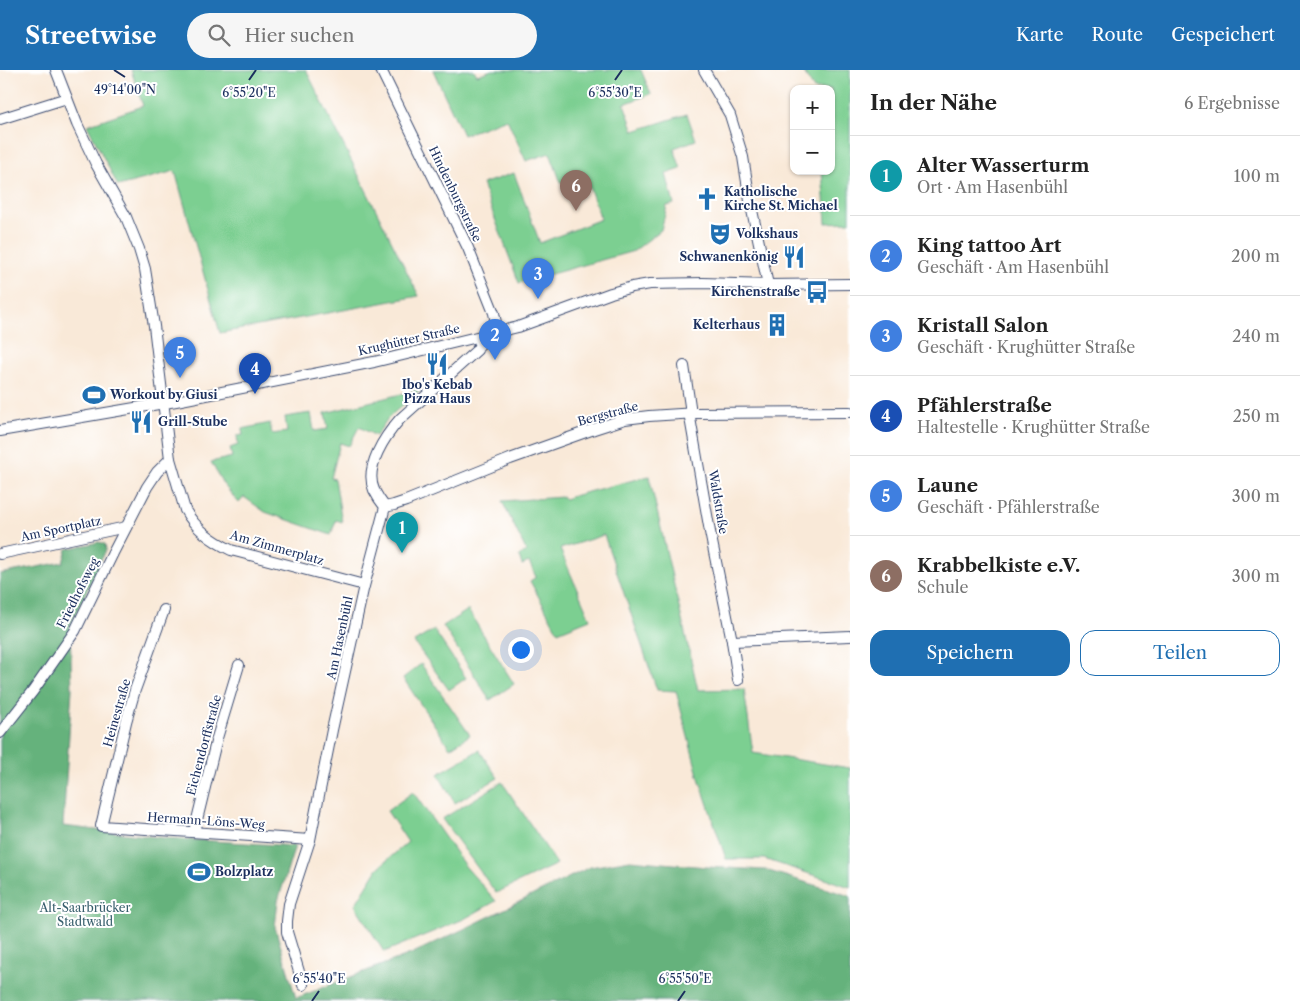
<!DOCTYPE html>
<html lang="de">
<head>
<meta charset="utf-8">
<style>
  body { margin:0; font-family:"Libre Caslon Text",serif; background:#f6f6f6; color:#222 }
  .controls { position:absolute; right:15px; top:15px; display:grid; overflow:hidden; border-radius:10px; box-shadow:0 1px 4px #0004 }
  .controls button { width:45px; height:45px; display:grid; place-items:center; padding:0; border:0; border-bottom:1px solid #e0e0e0; background:#fff; color:#222; font:25px sans-serif }
  .you { position:absolute; left:520px; top:579px; width:18px; height:18px; margin:-12px; border:4px solid #fff; border-radius:50%; background:#1a73e8; box-shadow:0 0 0 8px #1a73e833 }
  .badge { display:grid; place-items:center; width:32px; height:32px; border-radius:50%; background:#1f6fb2; color:#fff; font-size:16px; font-weight:700 }
  .pin { position:absolute; translate:-50% -41px; filter:drop-shadow(0 1px 2px #0008) }
  .pin::after { content:''; position:absolute; top:26px; width:18px; height:15px; background:inherit; clip-path:polygon(0 0,100% 0,50% 100%) }
  .list { margin:0; padding:0; list-style:none }
  h2 { display:flex; justify-content:space-between; align-items:center; height:65px; margin:0; padding:0 20px; font-size:21px }
  h2 small { font-size:16px; font-weight:400; color:#767676 }
  .list li { display:grid; grid-template-columns:32px 1fr auto; gap:15px; align-items:center; box-sizing:border-box; height:80px; padding:0 20px; border-top:1px solid #e0e0e0 }
  .list b { display:block; font-size:19px; white-space:nowrap }
  .list p { margin:0; font-size:16px; white-space:nowrap; color:#767676 }
  .list em { font-size:16px; font-style:normal; color:#767676 }
  .actions { display:flex; gap:10px; padding:15px 20px }
  .actions a { flex:1; padding:11px 0; border:1px solid #1f6fb2; border-radius:15px; text-align:center; font-size:18px; color:#1f6fb2 }
  .actions .main { background:#1f6fb2; color:#fff }
  .icon { flex:none; width:28px; height:28px; fill:none; stroke:currentColor; stroke-width:2; stroke-linecap:round; stroke-linejoin:round }
  .map { position:relative; flex:none; width:850px; height:931px; overflow:hidden }
  header { display:flex; align-items:center; gap:30px; box-sizing:border-box; height:70px; padding:0 25px; background:#1f6fb2; color:#fff }
  header strong { font-size:24px }
  nav { display:flex; gap:28px; margin-inline-start:auto; font-size:18px }
  .search { width:350px; height:45px; background:#f6f6f6; display:flex; align-items:center; gap:12px; box-sizing:border-box; padding:0 18px; border-radius:28px; color:#767676; font-size:19px }
  main { display:flex }
  aside { flex:1; background:#fff }
  .map>svg:first-child { display:block }
  .green { fill:#7ccf91; stroke:#4c7f78 }
  .forest { fill:#65b27b; stroke:#40706c }
  .lines { fill:none; stroke-linecap:round; stroke-linejoin:round }
  .minor-casing { stroke:#3c4b70; stroke-width:12 }
  .minor { stroke:#fff; stroke-width:10 }
  .ticks { fill:none; stroke:#1b2f5e; stroke-width:2 }
  .labels { text-anchor:middle; stroke-width:4; stroke-linejoin:round; paint-order:stroke }
  .poi-label { font-size:12px; font-weight:bold; fill:#1b2f5e; stroke:#fff; text-anchor:start }
  .street-label { font-size:12px; fill:#1b2f5e; stroke:#fff }
  .park-label { font-size:12px; fill:#385f6d; stroke:#fff }
  .ticks-label { font-size:12px; text-anchor:middle; fill:#1b2f5e; stroke:#fff; stroke-width:4; stroke-linejoin:round; paint-order:stroke }
</style>
</head>
<body>
<header>
<strong>Streetwise</strong>
<div class="search"><svg class="icon" aria-label="search" viewBox="0 0 24 24"><circle cx="10" cy="10" r="6"/><path d="M15 15l6 6"/></svg>Hier suchen</div>
<nav><a>Karte</a><a>Route</a><a>Gespeichert</a></nav>
</header>
<main>
<div class="map">
<svg width="850" height="931" viewBox="0 0 850 931">
  <rect width="100%" height="100%" fill="#fff"/>
  <filter id="ink" filterUnits="userSpaceOnUse"><feTurbulence type="fractalNoise" baseFrequency=".02" numOctaves="2"/><feDisplacementMap in="SourceGraphic" scale="10" xChannelSelector="R" yChannelSelector="G"/><feConvolveMatrix kernelMatrix="1 2 1 2 8 2 1 2 1" color-interpolation-filters="sRGB"/></filter>
  <filter id="wash" filterUnits="userSpaceOnUse"><feTurbulence type="fractalNoise" baseFrequency=".0096" numOctaves="4" result="noise"/><feDisplacementMap in="SourceGraphic" scale="20" xChannelSelector="R" yChannelSelector="G"/><feGaussianBlur stdDeviation="1.12" result="paint"/><feColorMatrix in="noise" values="0 0 0 0 0 0 0 0 0 0 0 0 0 0 0 0 0 1.4 0 .05"/><feComposite in="paint" operator="in"/></filter>
  <g filter="url(#wash)">
    <rect width="100%" height="100%" fill="#f9e9d8"/>
    <!-- green -->
    <g class="green">
      <path d="M131,0H306L419,226L220,263L175,101L118,116L87,55L143,36Z"/>
      <path d="M433,0H474L477,5L492,0H641L651,24L624,34L634,61L687,44L696,70L674,78L681,99L666,104L674,134L667,136L661,160L634,181L519,213L482,114L514,103L540,173L601,149L584,103L561,113L550,83L526,91L507,49L463,65Z"/>
      <path d="M802,0H850V152L826,153L822,101H831V19H814Z"/>
      <path d="M421,319L388,348L376,366L359,357L349,376L340,373L331,408L335,409L342,452L336,450L331,465L265,442L244,427L239,433L223,414L211,392L232,387L230,378L238,375L237,366L243,365L242,359L270,353L272,364L287,362L285,347L311,343L314,361L328,359L325,343Z"/>
      <path d="M649,406L698,620L744,619L753,683L850,698V817L764,789H726L698,705L676,621L657,620L604,465L560,479L590,549L558,562L530,511L536,507L529,492L522,495L519,486L527,482L502,431L563,427L565,429L576,425Z"/>
      <path d="M468,540L514,614L490,630L443,556Z"/>
      <path d="M434,560L466,608L449,620L414,572Z"/>
      <path d="M421,594L470,665L450,678L403,608Z"/>
      <path d="M479,680L498,708L455,733L438,704Z"/>
      <path d="M502,712L557,794L496,823L442,749Z"/>
      <path d="M413,722L465,796L496,831L464,849L384,882L355,835L378,798L408,772L387,741Z"/>
    </g>
    <!-- forest -->
    <path class="forest" d="M99,472L105,474L106,480L70,556L72,619L63,756L164,768L295,776L278,831L275,857L296,928L413,883L468,857L590,797L630,790L707,797L766,800L850,826V931H0V504L63,492L67,479Z"/>
  </g>
  <g filter="url(#ink)">
    <g class="lines">
      <defs>
        <g id="minor">
          <path d="M56,0L77,54L96,94L126,147L139,179L145,199L154,256L170,389L185,440C196,459 211,470 231,480L364,515"/>
          <path d="M381,0L468,178L494,243L498,263"/>
          <path d="M704,0L730,45L743,87L750,131L768,215"/>
          <path d="M0,49L67,28"/>
          <path d="M684,296L690,336V348L710,462L732,571L738,610"/>
          <path d="M0,361L176,331L374,292L518,257L611,223L632,217L650,214L703,213L768,215L850,214"/>
          <path d="M385,437L394,435L406,431L510,389L594,359L625,349L649,346L696,343L850,342"/>
          <path d="M0,484L126,457"/>
          <path d="M164,540L135,620L126,652L101,756L310,770"/>
          <path d="M732,571L850,566"/>
          <path d="M0,663L33,621L75,561L113,483L147,417L157,402L170,389"/>
          <path d="M194,762L217,668L239,595"/>
          <path d="M303,915L287,862V851L289,834L310,770L332,660L363,520L385,437C381,432 377,426 374,420C364,397 385,366 400,349L477,280L480,274L479,267"/>
        </g>
      </defs>
      <!-- minor casing -->
      <use href="#minor" class="minor-casing"/>
      <!-- minor -->
      <use href="#minor" class="minor"/>
    </g>
  </g>
  <!-- ticks -->
  <path class="ticks" d="M114,0L125,7M249,10L256,0M615,10L622,0M312,931L319,921M678,931L685,921"/>
  <!-- icons -->
  <defs>
    <symbol id="church-bare" viewBox="-9 -9 18 18"><path d="M-1.2-6h2.4v3.5h3.3v2.4h-3.3V6h-2.4V-.1h-3.3v-2.4h3.3Z" fill="#1f6fb2" stroke="#fff" stroke-width="2.5" paint-order="stroke"/></symbol>
    <symbol id="theatre-bare" viewBox="-9 -9 18 18"><path d="M-5-5.5Q0-4 5-5.5V0Q5 5 0 6Q-5 5-5 0ZM-3.3-2.5H-1v1.5H-3.3ZM1-2.5H3.3v1.5H1ZM-2.8 1Q0 5.5 2.8 1Z" fill="#1f6fb2" stroke="#fff" stroke-width="2.5" paint-order="stroke"/></symbol>
    <symbol id="restaurant-bare" viewBox="-9 -9 18 18"><path d="M-5-6h1v4h1v-4h1v4h1v-4h1v5L-1.5 .5V6h-2V.5L-5-1ZM5-6V6H3V1.5H1.5Q1.5-4 5-6Z" fill="#1f6fb2" stroke="#fff" stroke-width="2.5" paint-order="stroke"/></symbol>
    <symbol id="bus-bare" viewBox="-9 -9 18 18"><path d="M-5-6H5V4H4V6H2V4H-2V6H-4V4H-5ZM-3.5-4V0h7V-4ZM-3.5 1.2v1.5H-2V1.2ZM2 1.2v1.5H3.5V1.2Z" fill="#1f6fb2" stroke="#fff" stroke-width="2.5" paint-order="stroke"/></symbol>
    <symbol id="building-bare" viewBox="-9 -9 18 18"><path d="M-4-6H4V6H1V3H-1V6H-4ZM-2.5-4.3h1.7v1.8h-1.7ZM.8-4.3h1.7v1.8H.8ZM-2.5-1h1.7V.8h-1.7ZM.8-1h1.7V.8H.8Z" fill="#1f6fb2" stroke="#fff" stroke-width="2.5" paint-order="stroke"/></symbol>
    <symbol id="stadium-bare" viewBox="-9 -9 18 18"><path d="M0-5a6.5 5 0 1 0 0 10a6.5 5 0 1 0 0-10ZM-3.5-1.8h7v3.6h-7Z" fill="#1f6fb2" stroke="#fff" stroke-width="2.5" paint-order="stroke"/></symbol>
  </defs>
  <g fill-rule="evenodd">
    <use href="#church-bare" x="691" y="113" width="32" height="32"/>
    <use href="#theatre-bare" x="704" y="148" width="32" height="32"/>
    <use href="#restaurant-bare" x="778" y="171" width="32" height="32"/>
    <use href="#bus-bare" x="801" y="206" width="32" height="32"/>
    <use href="#building-bare" x="761" y="239" width="32" height="32"/>
    <use href="#restaurant-bare" x="421" y="278" width="32" height="32"/>
    <use href="#stadium-bare" x="78" y="309" width="32" height="32"/>
    <use href="#restaurant-bare" x="125" y="336" width="32" height="32"/>
    <use href="#stadium-bare" x="183" y="786" width="32" height="32"/>
  </g>
  <g class="labels">
    <!-- poi labels -->
    <g class="poi-label">
      <text x="724" y="126">Katholische<tspan x="724" dy="14">Kirche St. Michael</tspan></text>
      <text x="736" y="168">Volkshaus</text>
      <text x="778" y="191" text-anchor="end">Schwanenkönig</text>
      <text x="800" y="226" text-anchor="end">Kirchenstraße</text>
      <text x="760" y="259" text-anchor="end">Kelterhaus</text>
      <text x="437" y="319" text-anchor="middle">Ibo's Kebab<tspan x="437" dy="14">Pizza Haus</tspan></text>
      <text x="110" y="329">Workout by Giusi</text>
      <text x="158" y="356">Grill-Stube</text>
      <text x="215" y="806">Bolzplatz</text>
    </g>
    <!-- street labels -->
    <g class="street-label">
      <text transform="translate(455 124) rotate(64)" y="4">Hindenburgstraße</text>
      <text transform="translate(409 270) rotate(-13)" y="4">Krughütter Straße</text>
      <text transform="translate(608 344) rotate(-15)" y="4">Bergstraße</text>
      <text transform="translate(718 432) rotate(80)" y="4">Waldstraße</text>
      <text transform="translate(61 459) rotate(-12)" y="4">Am Sportplatz</text>
      <text transform="translate(277 478) rotate(16)" y="4">Am Zimmerplatz</text>
      <text transform="translate(78 523) rotate(-63)" y="4">Friedhofsweg</text>
      <text transform="translate(340 568) rotate(-78)" y="4">Am Hasenbühl</text>
      <text transform="translate(117 643) rotate(-74)" y="4">Heinestraße</text>
      <text transform="translate(204 675) rotate(-75)" y="4">Eichendorffstraße</text>
      <text transform="translate(206 751) rotate(4)" y="4">Hermann-Löns-Weg</text>
    </g>
    <!-- park labels -->
    <g class="park-label">
      <text x="85" y="842">Alt-Saarbrücker<tspan x="85" dy="14">Stadtwald</tspan></text>
    </g>
  </g>
  <g class="ticks-label">
    <text x="125" y="24">49°14'00"N</text>
    <text x="249" y="27">6°55'20"E</text>
    <text x="615" y="27">6°55'30"E</text>
    <text x="319" y="913">6°55'40"E</text>
    <text x="685" y="913">6°55'50"E</text>
  </g>
</svg>
<div class="controls">
<button>+</button>
<button>−</button>
</div>
<div class="you"></div>
<div class="pin badge" style="left:402px;top:483px;background:#0f9aa8">1</div>
<div class="pin badge" style="left:495px;top:290px;background:#3f7fe0">2</div>
<div class="pin badge" style="left:538px;top:229px;background:#3f7fe0">3</div>
<div class="pin badge" style="left:255px;top:324px;background:#1a4fb4">4</div>
<div class="pin badge" style="left:180px;top:308px;background:#3f7fe0">5</div>
<div class="pin badge" style="left:576px;top:141px;background:#8d6e63">6</div>
</div>
<aside>
<h2>In der Nähe<small>6 Ergebnisse</small></h2>
<ul class="list">
<li><span class="badge" style="background:#0f9aa8">1</span><div><b>Alter Wasserturm</b><p>Ort · Am Hasenbühl</p></div><em>100 m</em></li>
<li><span class="badge" style="background:#3f7fe0">2</span><div><b>King tattoo Art</b><p>Geschäft · Am Hasenbühl</p></div><em>200 m</em></li>
<li><span class="badge" style="background:#3f7fe0">3</span><div><b>Kristall Salon</b><p>Geschäft · Krughütter Straße</p></div><em>240 m</em></li>
<li><span class="badge" style="background:#1a4fb4">4</span><div><b>Pfählerstraße</b><p>Haltestelle · Krughütter Straße</p></div><em>250 m</em></li>
<li><span class="badge" style="background:#3f7fe0">5</span><div><b>Laune</b><p>Geschäft · Pfählerstraße</p></div><em>300 m</em></li>
<li><span class="badge" style="background:#8d6e63">6</span><div><b>Krabbelkiste e.V.</b><p>Schule</p></div><em>300 m</em></li>
</ul>
<div class="actions"><a class="main">Speichern</a><a>Teilen</a></div>
</aside>
</main>
</body>
</html>
